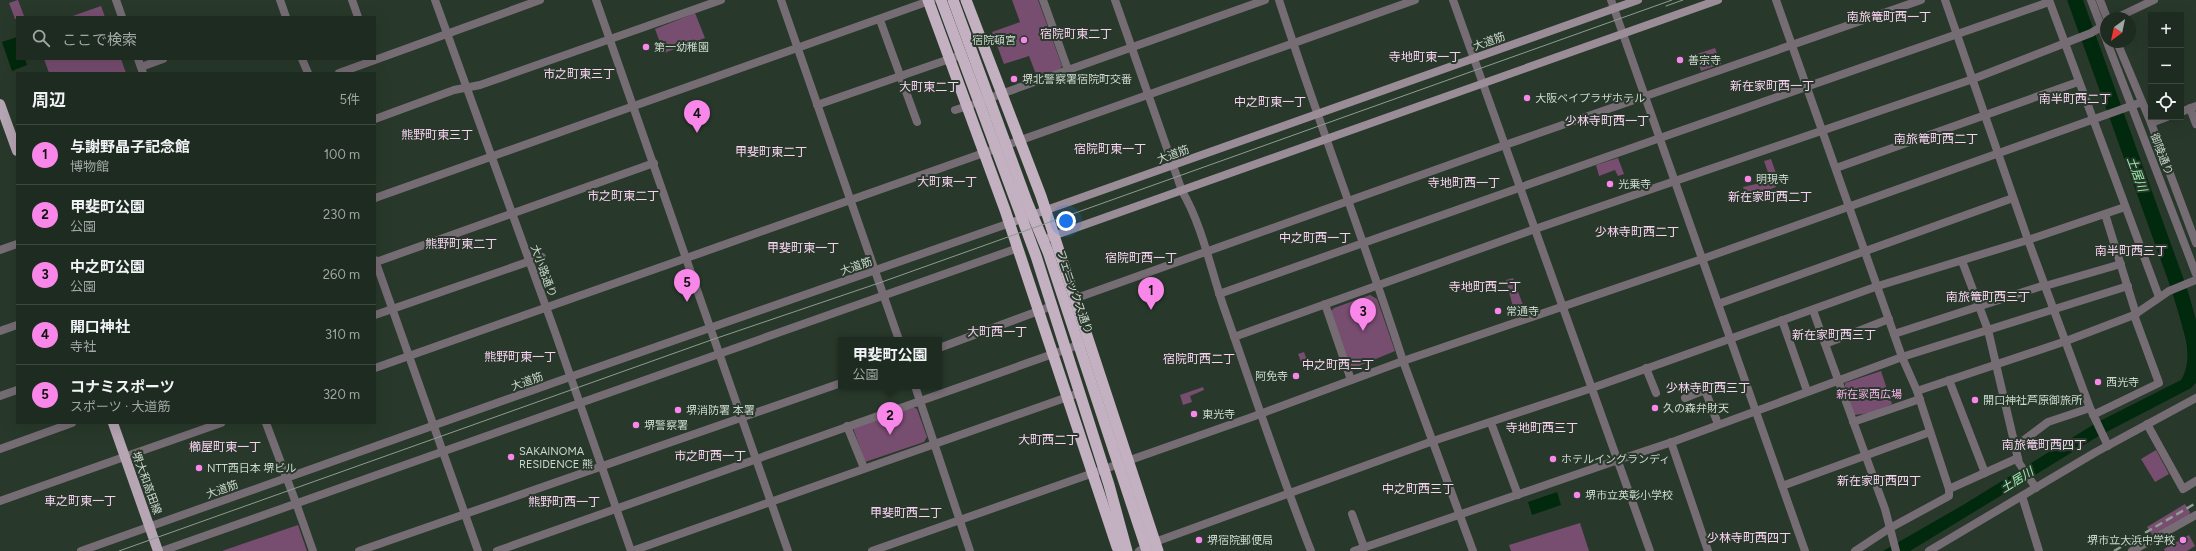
<!DOCTYPE html>
<html lang="ja">
<head>
<meta charset="utf-8">
<style>
  body { margin:0; font-family:Figtree,"Noto Sans JP",sans-serif; background:#2b372d; color:#f1f3f6 }
  .controls { position:absolute; right:12px; top:12px; display:grid; overflow:hidden; border-radius:0px; box-shadow:0 4px 16px #0002 }
  .controls button { width:36px; height:36px; display:grid; place-items:center; padding:0; border:0; border-bottom:1px solid #3c473e; background:#1e2b20; color:#f1f3f6; font:20px sans-serif }
  .compass { position:absolute; left:2100px; top:12px; width:36px; height:36px; border-radius:50%; background:#1e2b20; box-shadow:0 4px 16px #0002; rotate:213deg }
  .you { position:absolute; left:1066px; top:221px; width:14px; height:14px; margin:-10px; border:3px solid #fff; border-radius:50%; background:#1a73e8; box-shadow:0 0 0 6px #1a73e833 }
  .badge { display:grid; place-items:center; width:26px; height:26px; border-radius:50%; background:#f987e9; color:#111; font-size:13px; font-weight:700 }
  .pin { position:absolute; translate:-50% -33px; filter:drop-shadow(0 1px 2px #0008) }
  .pin::after { content:''; position:absolute; top:21px; width:14px; height:12px; background:inherit; clip-path:polygon(0 0,100% 0,50% 100%) }
  .popup { position:absolute; left:838px; top:337px; width:104px; height:52px; box-sizing:border-box; display:grid; place-content:center; border-radius:0px; background:#1e2b20; filter:drop-shadow(0 1px 3px #0005); font-size:13px; white-space:nowrap; color:#a1a7a5 }
  .popup b { font-size:15px; color:#f1f3f6 }
  .popup::after { content:''; position:absolute; left:50%; top:100%; margin-left:-8px; border:8px solid transparent; border-top-color:#1e2b20 }
  .list { margin:0; padding:0; list-style:none }
  h2 { display:flex; justify-content:space-between; align-items:center; height:52px; margin:0; padding:0 16px; font-size:17px }
  h2 small { font-size:13px; font-weight:400; color:#a1a7a5 }
  .list li { display:grid; grid-template-columns:26px 1fr auto; gap:12px; align-items:center; box-sizing:border-box; height:60px; padding:0 16px; border-top:1px solid #3c473e }
  .list b { display:block; font-size:15px; white-space:nowrap }
  .list p { margin:0; font-size:13px; white-space:nowrap; color:#a1a7a5 }
  .list em { font-size:13px; font-style:normal; color:#a1a7a5 }
  .icon { flex:none; width:22px; height:22px; fill:none; stroke:currentColor; stroke-width:2; stroke-linecap:round; stroke-linejoin:round }
  .map { position:relative; flex:none; width:2196px; height:551px; overflow:hidden }
  .search { position:absolute; background:#1e2b20; box-shadow:0 4px 16px #0002; left:16px; top:16px; width:360px; height:44px; display:flex; align-items:center; gap:10px; box-sizing:border-box; padding:0 14px; border-radius:0px; color:#a1a7a5; font-size:15px }
  .panel { position:absolute; background:#1e2b20; box-shadow:0 4px 16px #0002; left:16px; top:72px; width:360px; height:352px; border-radius:0px }
  .map>svg:first-child { display:block }
  .green { fill:#774d70 }
  .water { fill:#00290d }
  .lines { fill:none; stroke-linecap:round; stroke-linejoin:round }
  .river { stroke:#00290d; stroke-width:15 }
  .minor { stroke:#766d74; stroke-width:8 }
  .tertiary { stroke:#766d74; stroke-width:8 }
  .secondary { stroke:#9a8d97; stroke-width:8 }
  .primary { stroke:#b6a5b3; stroke-width:10 }
  .trunk { stroke:#c3b0c0; stroke-width:11 }
  .tram { stroke:#8e9c91; stroke-width:1 }
  .rail { stroke:#8e9c91; stroke-width:2.5; stroke-dasharray:8 4; stroke-linecap:butt }
  .poi-dot { fill:#f987e9; stroke:#28392b; stroke-width:1.5 }
  .labels { text-anchor:middle; stroke-width:4; stroke-linejoin:round; paint-order:stroke }
  .poi-label { font-size:11px; fill:#cdd8cf; stroke:#28392b; text-anchor:start }
  .street-label { font-size:11px; fill:#cdd8cf; stroke:#28392b }
  .park-label { font-size:11px; fill:#f8adeb; stroke:#28392b }
  .neighbourhood-label { font-size:12px; fill:#fad3f3; stroke:#28392b }
  .water-label { font-size:12px; font-style:italic; fill:#9deeb0; stroke:#28392b }
</style>
</head>
<body>
<div class="map">
<svg width="2196" height="551" viewBox="0 0 2196 551">
  <rect width="100%" height="100%" fill="#28392b"/>
  <!-- green -->
  <g class="green">
    <path d="M18,0L24,16L15,19L9,3Z"/>
    <path d="M1012,0H1038L1062,66L1060,69L1037,77L1029,56L1004,64L992,32L1020,22Z"/>
    <path d="M101,6L105,17H70Z"/>
    <path d="M695,13L705,38L664,53L655,29Z"/>
    <path d="M1715,48L1721,64L1701,71L1698,62L1690,64L1688,57Z"/>
    <path d="M44,59H121L126,73H49Z"/>
    <path d="M1618,158L1624,174L1618,176L1615,170L1599,176L1596,165Z"/>
    <path d="M1771,159L1779,182L1772,184L1764,161Z"/>
    <path d="M1769,181L1771,186L1775,184L1776,187L1747,198L1743,187Z"/>
    <path d="M1513,278L1523,305L1513,307L1506,280Z"/>
    <path d="M1370,295L1377,299L1395,351L1354,368L1350,367L1331,311L1334,308Z"/>
    <path d="M1304,352L1310,368L1304,370L1298,354Z"/>
    <path d="M1881,371L1892,404L1871,413L1854,415L1845,388V383Z"/>
    <path d="M1203,387L1204,390L1190,396L1192,402L1183,405L1180,395Z"/>
    <path d="M913,407L917,409L927,437L924,442L865,462L853,428Z"/>
    <path d="M2156,450L2169,474L2155,482L2141,459Z"/>
    <path d="M2185,504L2190,512L2189,516L2153,536L2147,527Z"/>
    <path d="M1580,523L1589,551H1511L1509,545Z"/>
    <path d="M298,525L307,551H222Z"/>
    <path d="M2189,535L2195,546L2187,551H2165L2164,549Z"/>
  </g>
  <!-- water -->
  <g class="water">
    <path d="M17,37V59H25L27,65L12,71L2,42Z"/>
    <path d="M2185,290L2196,325V383L2191,388L2097,437L1910,551H1883L1963,505L2096,423L2181,380C2196,356 2181,321 2173,295Z"/>
    <path d="M1557,492L1561,505L1532,515L1528,502Z"/>
  </g>
  <g class="lines">
    <!-- river -->
    <path class="river" d="M2075,0L2181,294L2196,348"/>
    <!-- minor -->
    <g class="minor">
      <path d="M116,0L122,17"/>
      <path d="M280,0L286,17"/>
      <path d="M352,0L358,17"/>
      <path d="M596,0L788,551"/>
      <path d="M781,0L899,340"/>
      <path d="M1043,0L1068,70"/>
      <path d="M1115,0L1182,191C1202,225 1210,267 1223,305C1252,387 1279,470 1311,551"/>
      <path d="M1279,0C1318,121 1364,240 1403,361"/>
      <path d="M1611,0L1805,551"/>
      <path d="M1945,0L2028,240L2090,408L2048,422L2016,446"/>
      <path d="M2049,0L2159,297"/>
      <path d="M2116,18L2154,0"/>
      <path d="M880,20L917,122"/>
      <path d="M138,59L143,73"/>
      <path d="M302,59L308,73"/>
      <path d="M141,67L163,59"/>
      <path d="M339,73L540,0"/>
      <path d="M984,100L1265,0"/>
      <path d="M817,105L961,55"/>
      <path d="M2190,108L2196,124"/>
      <path d="M955,110L971,105"/>
      <path d="M2181,112L2196,106"/>
      <path d="M375,119L454,90L480,85L721,0"/>
      <path d="M2151,123L2167,117"/>
      <path d="M1007,145L1415,0"/>
      <path d="M1836,168L2078,82"/>
      <path d="M2105,214L2136,314"/>
      <path d="M0,250L17,244"/>
      <path d="M375,260L478,551"/>
      <path d="M1962,261L1988,330L2019,463L2036,488"/>
      <path d="M376,262L654,163"/>
      <path d="M2045,286L2121,264"/>
      <path d="M1219,294L1660,138L2049,2"/>
      <path d="M1071,300L1505,145L1921,0"/>
      <path d="M1325,304L1351,380"/>
      <path d="M1718,304L2013,198"/>
      <path d="M1813,310L1825,344"/>
      <path d="M375,315L542,257"/>
      <path d="M1889,319L1825,344L1885,509L1896,551"/>
      <path d="M1782,320L1807,391"/>
      <path d="M1894,334L2045,285"/>
      <path d="M1234,337L1535,229L1973,79L2091,33L2106,24"/>
      <path d="M939,348L1052,306"/>
      <path d="M1902,357L2128,286"/>
      <path d="M375,368L995,149"/>
      <path d="M1646,368L1656,393"/>
      <path d="M1949,380L1985,473"/>
      <path d="M915,386L970,551"/>
      <path d="M1917,391L2066,341L2134,315L2169,291L2196,280"/>
      <path d="M0,396L17,390"/>
      <path d="M1685,398L1705,390L1718,424"/>
      <path d="M2091,410L2108,446"/>
      <path d="M2093,415L2159,383L2134,315"/>
      <path d="M1853,422L1920,399"/>
      <path d="M266,423L296,503"/>
      <path d="M1491,423L1518,495"/>
      <path d="M2147,424L2183,489L2196,481"/>
      <path d="M847,426L864,468"/>
      <path d="M1671,442L1708,551"/>
      <path d="M0,449L72,423"/>
      <path d="M124,457L221,423"/>
      <path d="M1782,486L1930,432"/>
      <path d="M1949,489L2018,458"/>
      <path d="M2022,496L2039,551"/>
      <path d="M1352,514L1364,547"/>
      <path d="M359,551L841,383"/>
      <path d="M497,551L1084,343"/>
      <path d="M632,551L1079,393"/>
      <path d="M1139,551L1155,542L1433,441L1592,388L1878,286L2028,240L2125,207"/>
      <path d="M1354,551L1618,460"/>
      <path d="M2132,551L2196,515"/>
    </g>
    <!-- tertiary -->
    <g class="tertiary">
      <path d="M435,0L555,332L631,551"/>
      <path d="M1453,0L1650,551"/>
      <path d="M1776,0L1902,357L1917,391L1949,489V496L1890,528L1855,551"/>
      <path d="M2091,0L2106,39"/>
      <path d="M2100,0L2107,18"/>
      <path d="M2107,42L2196,274"/>
      <path d="M2117,42L2151,123L2196,243"/>
      <path d="M375,198L932,0"/>
      <path d="M0,331L17,325"/>
      <path d="M1403,361L1473,551"/>
      <path d="M1618,460L1675,441L1902,357"/>
      <path d="M0,501L124,457"/>
      <path d="M296,503L313,551"/>
      <path d="M81,551L570,377L1010,223"/>
      <path d="M162,551L1018,248"/>
      <path d="M872,551L1252,417L1403,361L1702,259L2142,102"/>
      <path d="M1929,551L2096,452L2196,398"/>
    </g>
    <!-- secondary -->
    <g class="secondary">
      <path d="M1010,223L1638,0"/>
      <path d="M1050,237L1718,0"/>
    </g>
    <!-- primary -->
    <g class="primary">
      <path d="M0,104L17,151"/>
      <path d="M113,423L158,551"/>
    </g>
    <!-- trunk -->
    <g class="trunk">
      <path d="M928,0L1005,210L1117,547L1121,551"/>
      <path d="M941,0L1036,256L1109,485L1127,551"/>
      <path d="M953,0L1027,202L1048,252L1147,551"/>
      <path d="M966,0L1041,196L1158,551"/>
    </g>
    <!-- tram -->
    <g class="tram">
      <path d="M1666,6L1683,0"/>
      <path d="M119,551L714,339L879,283L1672,0"/>
    </g>
    <!-- rail -->
    <path class="rail" d="M2114,551L2196,503"/>
  </g>
  <!-- markers -->
  <g class="poi-dot">
    <circle cx="1024" cy="40" r="4"/>
    <circle cx="646" cy="47" r="4"/>
    <circle cx="1680" cy="60" r="4"/>
    <circle cx="1014" cy="79" r="4"/>
    <circle cx="1527" cy="98" r="4"/>
    <circle cx="1748" cy="179" r="4"/>
    <circle cx="1610" cy="184" r="4"/>
    <circle cx="1498" cy="311" r="4"/>
    <circle cx="1296" cy="376" r="4"/>
    <circle cx="2098" cy="382" r="4"/>
    <circle cx="1975" cy="400" r="4"/>
    <circle cx="1655" cy="408" r="4"/>
    <circle cx="678" cy="410" r="4"/>
    <circle cx="1194" cy="414" r="4"/>
    <circle cx="636" cy="425" r="4"/>
    <circle cx="511" cy="457" r="4"/>
    <circle cx="1553" cy="459" r="4"/>
    <circle cx="199" cy="468" r="4"/>
    <circle cx="1577" cy="495" r="4"/>
    <circle cx="1199" cy="540" r="4"/>
    <circle cx="2183" cy="540" r="4"/>
  </g>
  <g class="labels">
    <!-- poi labels -->
    <g class="poi-label">
      <text x="1016" y="44" text-anchor="end">宿院頓宮</text>
      <text x="654" y="51">第一幼稚園</text>
      <text x="1688" y="64">善宗寺</text>
      <text x="1022" y="83">堺北警察署宿院町交番</text>
      <text x="1535" y="102">大阪ベイプラザホテル</text>
      <text x="1756" y="183">明現寺</text>
      <text x="1618" y="188">光乗寺</text>
      <text x="1506" y="315">常通寺</text>
      <text x="1288" y="380" text-anchor="end">阿免寺</text>
      <text x="2106" y="386">西光寺</text>
      <text x="1983" y="404">開口神社芦原御旅所</text>
      <text x="1663" y="412">久の森弁財天</text>
      <text x="686" y="414">堺消防署 本署</text>
      <text x="1202" y="418">東光寺</text>
      <text x="644" y="429">堺警察署</text>
      <text x="519" y="455">SAKAINOMA<tspan x="519" dy="13">RESIDENCE 熊</tspan></text>
      <text x="1561" y="463">ホテルイングランディ</text>
      <text x="207" y="472">NTT西日本 堺ビル</text>
      <text x="1585" y="499">堺市立英彰小学校</text>
      <text x="1207" y="544">堺宿院郵便局</text>
      <text x="2175" y="544" text-anchor="end">堺市立大浜中学校</text>
    </g>
    <!-- street labels -->
    <g class="street-label">
      <text transform="translate(1489 41) rotate(-20)" y="4">大道筋</text>
      <text transform="translate(1173 154) rotate(-20)" y="4">大道筋</text>
      <text transform="translate(2162 154) rotate(69)" y="4">御陵通り</text>
      <text transform="translate(856 266) rotate(-19)" y="4">大道筋</text>
      <text transform="translate(544 271) rotate(70)" y="4">大小路通り</text>
      <text transform="translate(1075 292) rotate(71)" y="4">フェニックス通り</text>
      <text transform="translate(527 381) rotate(-20)" y="4">大道筋</text>
      <text transform="translate(147 483) rotate(70)" y="4">堺大和高田線</text>
      <text transform="translate(222 489) rotate(-20)" y="4">大道筋</text>
    </g>
    <!-- park labels -->
    <g class="park-label">
      <text x="1869" y="398">新在家西広場</text>
    </g>
    <!-- neighbourhood labels -->
    <g class="neighbourhood-label">
      <text x="1889" y="21">南旅篭町西一丁</text>
      <text x="1076" y="38">宿院町東二丁</text>
      <text x="1425" y="61">寺地町東一丁</text>
      <text x="579" y="78">市之町東三丁</text>
      <text x="1772" y="90">新在家町西一丁</text>
      <text x="929" y="91">大町東二丁</text>
      <text x="2075" y="103">南半町西二丁</text>
      <text x="1270" y="106">中之町東一丁</text>
      <text x="1607" y="125">少林寺町西一丁</text>
      <text x="437" y="139">熊野町東三丁</text>
      <text x="1936" y="143">南旅篭町西二丁</text>
      <text x="1110" y="153">宿院町東一丁</text>
      <text x="771" y="156">甲斐町東二丁</text>
      <text x="947" y="186">大町東一丁</text>
      <text x="1464" y="187">寺地町西一丁</text>
      <text x="623" y="200">市之町東二丁</text>
      <text x="1770" y="201">新在家町西二丁</text>
      <text x="1637" y="236">少林寺町西二丁</text>
      <text x="1315" y="242">中之町西一丁</text>
      <text x="461" y="248">熊野町東二丁</text>
      <text x="803" y="252">甲斐町東一丁</text>
      <text x="2131" y="255">南半町西三丁</text>
      <text x="1141" y="262">宿院町西一丁</text>
      <text x="1485" y="291">寺地町西二丁</text>
      <text x="1988" y="301">南旅篭町西三丁</text>
      <text x="997" y="336">大町西一丁</text>
      <text x="1834" y="339">新在家町西三丁</text>
      <text x="520" y="361">熊野町東一丁</text>
      <text x="1199" y="363">宿院町西二丁</text>
      <text x="1338" y="369">中之町西二丁</text>
      <text x="1708" y="392">少林寺町西三丁</text>
      <text x="1542" y="432">寺地町西三丁</text>
      <text x="1048" y="444">大町西二丁</text>
      <text x="2044" y="449">南旅篭町西四丁</text>
      <text x="225" y="451">櫛屋町東一丁</text>
      <text x="710" y="460">市之町西一丁</text>
      <text x="1879" y="485">新在家町西四丁</text>
      <text x="1418" y="493">中之町西三丁</text>
      <text x="80" y="505">車之町東一丁</text>
      <text x="564" y="506">熊野町西一丁</text>
      <text x="906" y="517">甲斐町西二丁</text>
      <text x="1749" y="542">少林寺町西四丁</text>
    </g>
    <!-- water labels -->
    <g class="water-label">
      <text transform="translate(2137 174) rotate(70)" y="4">土居川</text>
      <text transform="translate(2017 480) rotate(-32)" y="4">土居川</text>
    </g>
  </g>
</svg>
<div class="controls">
<button>+</button>
<button>−</button>
<button><svg class="icon" aria-label="locate" viewBox="0 0 24 24"><circle cx="12" cy="12" r="6"/><path d="M12 2v4M12 18v4M2 12h4M18 12h4"/></svg></button>
</div>
<svg class="compass" viewBox="-18 -18 36 36"><path d="M0-13l5 13h-10z" fill="#e53935"/><path d="M0 13l5-13h-10z" fill="#a1a7a5"/></svg>
<div class="you"></div>
<div class="pin badge" style="left:1151px;top:310px">1</div>
<div class="pin badge" style="left:890px;top:435px">2</div>
<div class="popup"><b>甲斐町公園</b>公園</div>
<div class="pin badge" style="left:1363px;top:331px">3</div>
<div class="pin badge" style="left:697px;top:133px">4</div>
<div class="pin badge" style="left:687px;top:302px">5</div>
<div class="search"><svg class="icon" aria-label="search" viewBox="0 0 24 24"><circle cx="10" cy="10" r="6"/><path d="M15 15l6 6"/></svg>ここで検索</div>
<section class="panel">
<h2>周辺<small>5件</small></h2>
<ul class="list">
<li><span class="badge">1</span><div><b>与謝野晶子記念館</b><p>博物館</p></div><em>100 m</em></li>
<li><span class="badge">2</span><div><b>甲斐町公園</b><p>公園</p></div><em>230 m</em></li>
<li><span class="badge">3</span><div><b>中之町公園</b><p>公園</p></div><em>260 m</em></li>
<li><span class="badge">4</span><div><b>開口神社</b><p>寺社</p></div><em>310 m</em></li>
<li><span class="badge">5</span><div><b>コナミスポーツ</b><p>スポーツ · 大道筋</p></div><em>320 m</em></li>
</ul>
</section>
</div>
</body>
</html>
